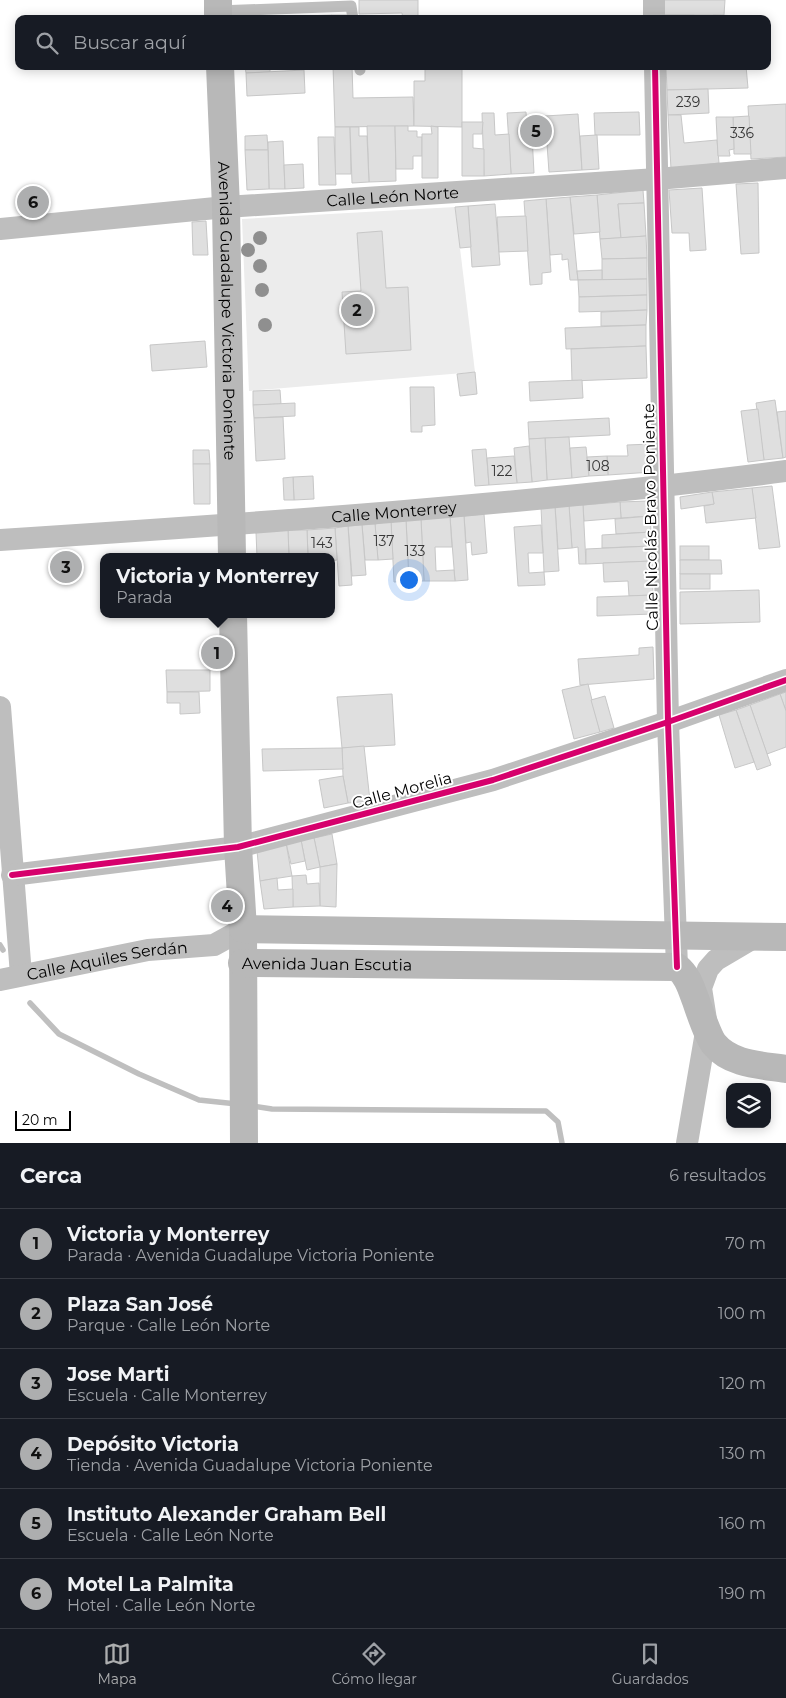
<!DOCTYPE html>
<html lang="es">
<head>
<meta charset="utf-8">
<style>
  body { margin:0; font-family:Montserrat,sans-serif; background:#20242c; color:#f1f3f6 }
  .controls { position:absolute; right:15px; bottom:15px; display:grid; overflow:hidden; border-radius:10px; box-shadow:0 2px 12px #0003 }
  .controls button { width:45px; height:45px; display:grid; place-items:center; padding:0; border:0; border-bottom:1px solid #363941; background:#171b24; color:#f1f3f6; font:25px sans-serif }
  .scale { position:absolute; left:15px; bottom:12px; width:56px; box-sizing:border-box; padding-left:5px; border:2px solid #000; border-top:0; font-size:14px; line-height:18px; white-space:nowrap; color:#000; -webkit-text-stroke:4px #fff; paint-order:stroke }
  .you { position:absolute; left:408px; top:579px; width:18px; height:18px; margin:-12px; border:4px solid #fff; border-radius:50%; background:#1a73e8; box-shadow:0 0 0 8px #1a73e833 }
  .badge { display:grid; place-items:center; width:32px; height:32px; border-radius:50%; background:#adaeaf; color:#111; font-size:16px; font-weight:700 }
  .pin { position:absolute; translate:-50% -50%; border:2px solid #fff; box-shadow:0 1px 5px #0006 }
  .popup { position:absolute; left:100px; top:553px; width:235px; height:65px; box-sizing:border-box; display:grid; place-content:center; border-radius:10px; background:#171b24; filter:drop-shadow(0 1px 4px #0005); font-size:16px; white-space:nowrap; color:#9ea1a6 }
  .popup b { font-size:19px; color:#f1f3f6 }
  .popup::after { content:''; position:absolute; left:50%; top:100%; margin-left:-10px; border:10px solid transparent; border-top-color:#171b24 }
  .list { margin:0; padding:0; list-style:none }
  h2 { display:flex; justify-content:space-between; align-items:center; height:65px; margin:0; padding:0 20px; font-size:21px }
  h2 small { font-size:16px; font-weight:400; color:#9ea1a6 }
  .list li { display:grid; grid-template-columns:32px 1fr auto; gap:15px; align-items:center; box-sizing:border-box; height:70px; padding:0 20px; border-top:1px solid #363941 }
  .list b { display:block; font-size:19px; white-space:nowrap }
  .list p { margin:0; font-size:16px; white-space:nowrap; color:#9ea1a6 }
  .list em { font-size:16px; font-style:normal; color:#9ea1a6 }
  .icon { flex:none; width:28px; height:28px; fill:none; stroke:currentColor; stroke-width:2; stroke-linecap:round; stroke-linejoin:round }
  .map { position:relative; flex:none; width:786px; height:1143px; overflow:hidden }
  .search { position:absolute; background:#171b24; box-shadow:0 2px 12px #0003; left:15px; right:15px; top:15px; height:55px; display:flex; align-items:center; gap:12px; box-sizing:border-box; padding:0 18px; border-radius:10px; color:#9ea1a6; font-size:19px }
  .sheet { height:485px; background:#171b24 }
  nav { display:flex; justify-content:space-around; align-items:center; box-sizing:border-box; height:70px; border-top:1px solid #363941; background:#171b24; font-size:14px; color:#9ea1a6 }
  nav a { display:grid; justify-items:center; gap:2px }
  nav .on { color:#adaeaf }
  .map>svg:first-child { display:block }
  .green { fill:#ececec }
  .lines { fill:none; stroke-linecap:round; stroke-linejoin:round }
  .stream { stroke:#bfbfbf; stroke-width:5.5 }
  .building { fill:#dfdfdf; stroke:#c7c7c7 }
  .lane { stroke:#bebebe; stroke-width:11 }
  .street { stroke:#bebebe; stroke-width:22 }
  .secondary { stroke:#b8b8b8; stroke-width:28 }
  .cycleway-casing { stroke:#fff; stroke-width:9 }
  .cycleway { stroke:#d6006c; stroke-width:6 }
  .tree { fill:#8f8f8f }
  .labels { text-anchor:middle; stroke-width:4; stroke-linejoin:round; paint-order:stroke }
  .number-label { font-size:14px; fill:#383838 }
  .street-label { font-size:16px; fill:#000; stroke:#fff }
</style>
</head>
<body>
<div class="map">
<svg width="786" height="1143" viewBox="0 0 786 1143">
  <rect width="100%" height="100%" fill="#fff"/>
  <!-- green -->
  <path class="green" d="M455,207L475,372L249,391L242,219Z"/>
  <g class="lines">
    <!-- stream -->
    <g class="stream">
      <path d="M0,945L3,950"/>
      <path d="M30,1003L59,1034L139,1074L199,1100L237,1104"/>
      <path d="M252,1106L272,1109L546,1111L558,1122L562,1143"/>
    </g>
  </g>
  <!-- building -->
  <g class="building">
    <path d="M359,0H418V19H403L402,13L359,14Z"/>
    <path d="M664,0H725L724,15H664Z"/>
    <path d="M332,15V19H244V18Z"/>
    <rect x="332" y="15" width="19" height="4"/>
    <rect x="664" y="15" width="30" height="4"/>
    <path d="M713,15L744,16V19H713Z"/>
    <path d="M245,66H270V72L246,73Z"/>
    <path d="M333,66H352L353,98L413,97L414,126L335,127Z"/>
    <path d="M425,66H462V127L414,126V81H425Z"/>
    <path d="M666,66H746L748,88L667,90Z"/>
    <path d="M304,70L305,93L247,96L246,73Z"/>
    <path d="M708,89L709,113L668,115L667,90Z"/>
    <path d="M786,104V157L751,159L748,106Z"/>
    <path d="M526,112L527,126L518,127V135H532L534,173L511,174L507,113Z"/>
    <path d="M639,112L640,135H595L594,113Z"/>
    <path d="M482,113H494L495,135L509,134L511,174L484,176Z"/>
    <path d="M578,114L582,170L549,172L545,116Z"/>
    <path d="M668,115H681L684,143L717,140L719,163L671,169Z"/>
    <path d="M749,116L751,154H734L733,117Z"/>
    <path d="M716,117H733L734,149L729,150L730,156H718Z"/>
    <path d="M462,122H483L482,134H473V148L484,149V176H462Z"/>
    <path d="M367,126H395L396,181L369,182Z"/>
    <path d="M395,126H408V131H417V137H422V156H413V169H396Z"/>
    <path d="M431,126L438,127V178H422V134H432Z"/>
    <path d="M335,127H350L351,174H335Z"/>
    <path d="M350,127H359V136H367L369,182L352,183Z"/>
    <path d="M267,135L268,150H245V136Z"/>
    <path d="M597,135L599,169L582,170L580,136Z"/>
    <path d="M318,137H334L336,185H319Z"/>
    <path d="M283,141L285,189H269L268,142Z"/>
    <path d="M245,150H268L269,189L247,190Z"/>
    <path d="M303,164L304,188L285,189L284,165Z"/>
    <path d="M758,183L759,253L741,254L736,184Z"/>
    <path d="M702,188L706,250L690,251L689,233H672L669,190Z"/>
    <path d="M643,190L644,203L618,204L621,238L600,239L597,195Z"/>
    <path d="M597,195L600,232L574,234L570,197Z"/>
    <path d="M570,197L577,271L578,280H570L568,259L562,260V254L550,255L546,199Z"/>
    <path d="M546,199L551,272L542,273V284L530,285L524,201Z"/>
    <path d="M644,203L646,236L621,238L618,204Z"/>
    <path d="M495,204L500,265L472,267L468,206Z"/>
    <path d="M468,206L471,247L460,248L455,207Z"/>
    <path d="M526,216L528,251L499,252L497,217Z"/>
    <path d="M206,221L208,255H193L192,222Z"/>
    <path d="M382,231L386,288L408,287L411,350L346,354L342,292L361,291L357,233Z"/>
    <path d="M646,236L647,258L602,259L600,239Z"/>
    <path d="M647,258V279L602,280V259Z"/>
    <path d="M602,270V280H578L577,271Z"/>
    <path d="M647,279V295L579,297L578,280Z"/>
    <path d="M647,295V310L579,312V297Z"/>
    <path d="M647,310L646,325L601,326V312Z"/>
    <path d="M646,325V346L566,349L565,328Z"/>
    <path d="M205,341L207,367L152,371L150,345Z"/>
    <path d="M646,346L647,378L572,381L571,349Z"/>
    <path d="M475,372L477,394L460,396L457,374Z"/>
    <path d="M582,380L583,398L530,401L529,382Z"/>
    <path d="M410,387H434L435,425L422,426V432H411Z"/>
    <path d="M280,390L281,404L253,405V391Z"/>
    <path d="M775,400L783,458L764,460L756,403Z"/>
    <path d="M295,403V416L254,418L253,405Z"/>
    <path d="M758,409L764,460L748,462L741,411Z"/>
    <path d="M786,411V457L783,458L777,412Z"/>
    <path d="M283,417L285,459L256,461L254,418Z"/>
    <path d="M609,418L610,435L529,439L528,422Z"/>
    <path d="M569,437L572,478L547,480L545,438Z"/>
    <path d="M545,438L547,480L532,482L529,439Z"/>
    <path d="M651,444L652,472L608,475L607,456H628L627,445Z"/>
    <path d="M529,446L532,482L517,483L514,448Z"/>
    <path d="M586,447L589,476L572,478L570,448Z"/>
    <path d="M486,449L489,485L475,486L472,450Z"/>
    <path d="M193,450H209L210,464H193Z"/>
    <path d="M514,456L517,483L489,485L487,458Z"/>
    <path d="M607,456L608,475L589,476L587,457Z"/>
    <path d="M193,464H210V504H194Z"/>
    <path d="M313,476L314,499L294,500L293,477Z"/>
    <path d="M293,477L294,500H284L283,478Z"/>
    <path d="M772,486L780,547L759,549L752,488Z"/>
    <path d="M752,488L756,518L706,523L704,506L714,504L712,492Z"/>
    <path d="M712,492L714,504L681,509L680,497Z"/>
    <path d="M649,501L650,516L621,518L620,502Z"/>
    <path d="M620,502L621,518L584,521L583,505Z"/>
    <path d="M569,505H583L586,564H579L578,547L572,548Z"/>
    <path d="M569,505L572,548L558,549L555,506Z"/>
    <path d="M555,506L559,571L544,572L541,507Z"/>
    <path d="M484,514L487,553L472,555L471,542L466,543L464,516Z"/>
    <path d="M464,516L468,580L455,581L450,517Z"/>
    <path d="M650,516L651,532L616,534L615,519Z"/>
    <path d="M450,517L452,547H435L436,571L454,570L455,581H424L421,519Z"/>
    <path d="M421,519L424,581H409L406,520Z"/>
    <path d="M406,520L409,581L394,582L391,521Z"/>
    <path d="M391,521L393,559L378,560L375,524Z"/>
    <path d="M375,524L378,560H365L362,525Z"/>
    <path d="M362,525L366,575L352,576L348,526Z"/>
    <path d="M541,525L543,553H528L529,573L544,572L545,585L518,586L514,527Z"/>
    <path d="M348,526L352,585L339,586L335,528Z"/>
    <path d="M335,528L337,560L331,561V557H308L307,530Z"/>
    <path d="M288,530H307L308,557H289Z"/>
    <path d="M288,530L289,557H257L256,532Z"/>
    <path d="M651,532V546L602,548V535Z"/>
    <path d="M651,546L652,561L586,564V549Z"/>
    <rect x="680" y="546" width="29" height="14"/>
    <path d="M680,560H721L722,574H680Z"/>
    <path d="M652,561L653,595L629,596L628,581L604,582L603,563Z"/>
    <rect x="680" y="574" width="30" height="15"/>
    <path d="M759,590L760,622L680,624V592Z"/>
    <path d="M653,595V614L597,616V597Z"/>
    <path d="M653,647L654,679L580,685L578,659L639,655V648Z"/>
    <path d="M166,670H210V691L167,692Z"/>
    <path d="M588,684L600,732L574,739L562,690Z"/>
    <path d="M167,692H199L200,713L180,714V703H167Z"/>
    <path d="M786,692V711L780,694Z"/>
    <path d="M392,694L395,745L342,748L337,697Z"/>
    <path d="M780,694L786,711V747L767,754L750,705Z"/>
    <path d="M605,696L614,728L600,732L591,700Z"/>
    <path d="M750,705L771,765L757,770L736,710Z"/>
    <path d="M736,710L754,762L735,768L719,715Z"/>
    <path d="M364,746L370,801L348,803L343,776L342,748Z"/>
    <path d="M342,748L343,769L263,771L262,749Z"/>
    <path d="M343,776L348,803L324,808L319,780Z"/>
    <path d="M332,834L337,864L320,867L314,838Z"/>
    <path d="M314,838L320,867L307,870L301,840Z"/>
    <path d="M301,840L305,861L291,864L286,843Z"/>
    <path d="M286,843L292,876L260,881L257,851Z"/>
    <path d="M337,864L336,907L320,906V867Z"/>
    <path d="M306,875L307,884L319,883L320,906L293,907L292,876Z"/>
    <path d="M277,878L278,890L293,889V907L264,909L260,881Z"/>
  </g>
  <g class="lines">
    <!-- lane -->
    <g class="lane">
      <path d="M218,11L351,6L353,19"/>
      <path d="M359,66L360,70"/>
    </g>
    <!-- street -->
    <g class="street">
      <path d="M654,0V19"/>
      <path d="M655,66L668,722L677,967"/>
      <path id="s1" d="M0,229L226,207L657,179L786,168"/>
      <path id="s2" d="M0,540C262,523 525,505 786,471"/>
      <path d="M0,707L21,975"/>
      <path d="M12,875L238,847L493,780L668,722L786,680"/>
      <path id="s3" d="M0,980L148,950L214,945L243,929"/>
      <path d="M687,1143L707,1026L701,988L708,969L716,960L755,937"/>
    </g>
    <!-- secondary -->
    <g class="secondary">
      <path d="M218,0V19"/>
      <path id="s4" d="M220,66L226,207L232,557"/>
      <path d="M233,614L238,847L243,929L244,1143"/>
      <path d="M243,929L786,937"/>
      <path id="s5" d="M242,963L677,967C688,976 691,988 696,1001C699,1010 709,1038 714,1044C731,1065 762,1065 786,1069"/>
    </g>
    <defs>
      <g id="cycleway">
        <path d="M655,66L668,722L677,967"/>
        <path d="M12,875L238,847L493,780L668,722L786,680"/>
      </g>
    </defs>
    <!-- cycleway casing -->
    <use href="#cycleway" class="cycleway-casing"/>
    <!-- cycleway -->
    <use href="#cycleway" class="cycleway"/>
  </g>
  <!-- trees -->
  <g class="tree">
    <circle cx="260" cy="238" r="7"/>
    <circle cx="248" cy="250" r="7"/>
    <circle cx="260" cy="266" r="7"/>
    <circle cx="262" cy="290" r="7"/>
    <circle cx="265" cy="325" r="7"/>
  </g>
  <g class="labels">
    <!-- number labels -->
    <g class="number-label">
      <text x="688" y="107">239</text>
      <text x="742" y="138">336</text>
      <text x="598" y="471">108</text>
      <text x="502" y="476">122</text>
      <text x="384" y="546">137</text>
      <text x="322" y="548">143</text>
      <text x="415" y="556">133</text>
    </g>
    <!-- street labels -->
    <g class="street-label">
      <text dy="6" stroke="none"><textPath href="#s1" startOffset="394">Calle León Norte</textPath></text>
      <text dy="6" stroke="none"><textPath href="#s4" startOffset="245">Avenida Guadalupe Victoria Poniente</textPath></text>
      <text dy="6" stroke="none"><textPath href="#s2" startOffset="395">Calle Monterrey</textPath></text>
      <text transform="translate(650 517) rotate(-91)" y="6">Calle Nicolás Bravo Poniente</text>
      <text transform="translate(402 790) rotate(-15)" y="6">Calle Morelia</text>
      <text dy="6" stroke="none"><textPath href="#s3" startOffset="109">Calle Aquiles Serdán</textPath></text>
      <text dy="6" stroke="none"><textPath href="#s5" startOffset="85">Avenida Juan Escutia</textPath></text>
    </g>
  </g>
</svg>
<div class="controls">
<button><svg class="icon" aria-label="layers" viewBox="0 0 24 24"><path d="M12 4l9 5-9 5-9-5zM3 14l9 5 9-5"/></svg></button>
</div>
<div class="scale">20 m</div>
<div class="you"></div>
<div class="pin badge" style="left:217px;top:653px">1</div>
<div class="popup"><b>Victoria y Monterrey</b>Parada</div>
<div class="pin badge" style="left:357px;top:310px">2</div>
<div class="pin badge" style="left:66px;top:567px">3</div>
<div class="pin badge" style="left:227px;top:906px">4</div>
<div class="pin badge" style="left:536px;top:131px">5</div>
<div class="pin badge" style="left:33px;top:202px">6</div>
<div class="search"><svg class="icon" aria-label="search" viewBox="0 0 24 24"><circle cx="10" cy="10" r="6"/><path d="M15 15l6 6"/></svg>Buscar aquí</div>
</div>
<section class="sheet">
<h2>Cerca<small>6 resultados</small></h2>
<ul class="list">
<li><span class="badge">1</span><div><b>Victoria y Monterrey</b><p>Parada · Avenida Guadalupe Victoria Poniente</p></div><em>70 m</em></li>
<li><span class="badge">2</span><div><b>Plaza San José</b><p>Parque · Calle León Norte</p></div><em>100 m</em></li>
<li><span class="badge">3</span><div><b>Jose Marti</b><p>Escuela · Calle Monterrey</p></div><em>120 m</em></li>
<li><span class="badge">4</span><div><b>Depósito Victoria</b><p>Tienda · Avenida Guadalupe Victoria Poniente</p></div><em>130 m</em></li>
<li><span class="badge">5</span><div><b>Instituto Alexander Graham Bell</b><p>Escuela · Calle León Norte</p></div><em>160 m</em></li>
<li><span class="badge">6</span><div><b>Motel La Palmita</b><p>Hotel · Calle León Norte</p></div><em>190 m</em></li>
</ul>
</section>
<nav>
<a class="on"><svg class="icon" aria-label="map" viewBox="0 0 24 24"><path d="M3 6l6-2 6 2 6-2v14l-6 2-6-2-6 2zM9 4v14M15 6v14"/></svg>Mapa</a>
<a><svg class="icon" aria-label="directions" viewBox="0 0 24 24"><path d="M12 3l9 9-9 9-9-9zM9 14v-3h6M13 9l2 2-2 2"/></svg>Cómo llegar</a>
<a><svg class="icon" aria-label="saved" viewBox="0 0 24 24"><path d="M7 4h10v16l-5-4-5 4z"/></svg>Guardados</a>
</nav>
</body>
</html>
